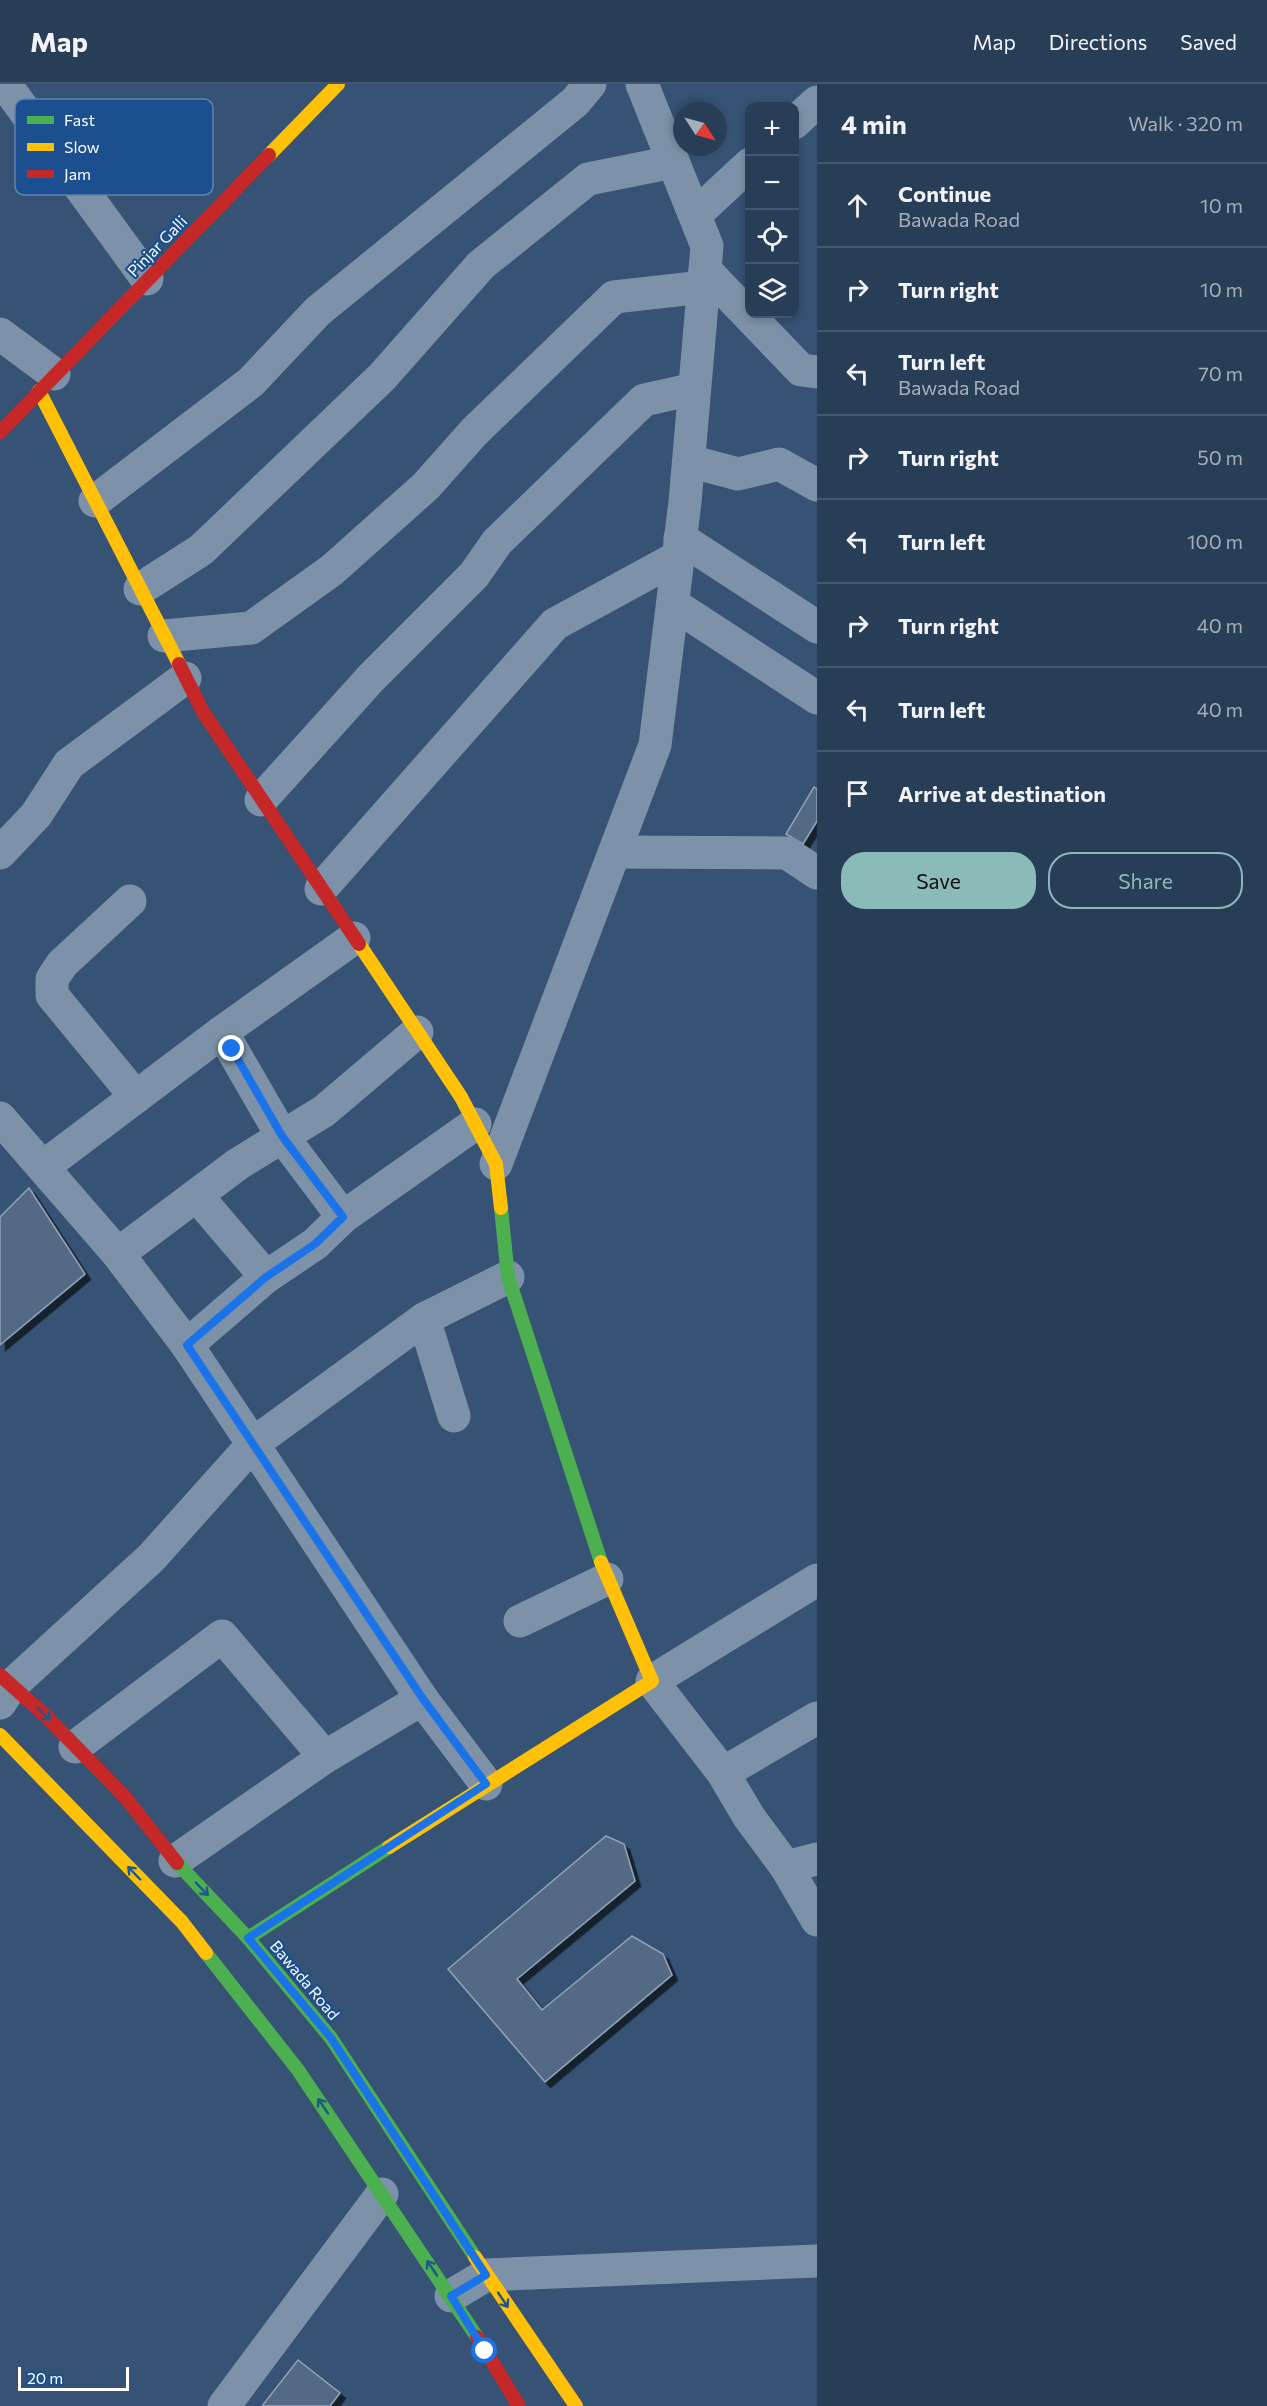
<!DOCTYPE html>
<html lang="en">
<head>
<meta charset="utf-8">
<style>
  body { margin:0; font-family:Commissioner,sans-serif; background:#344961; color:#f1f3f6 }
  .controls { position:absolute; right:18px; top:18px; display:grid; overflow:hidden; border-radius:12px; box-shadow:0 3px 9px #0003 }
  .controls button { width:54px; height:54px; display:grid; place-items:center; padding:0; border:0; border-bottom:2px solid #44576d; background:#283e57; color:#f1f3f6; font:30px sans-serif }
  .compass { position:absolute; left:673px; top:18px; width:54px; height:54px; border-radius:50%; background:#283e57; box-shadow:0 3px 9px #0003; rotate:126deg }
  .scale { position:absolute; left:18px; bottom:15px; width:111px; box-sizing:border-box; padding-left:6px; border:3px solid #fff; border-top:0; font-size:16px; line-height:21px; white-space:nowrap; color:#fff; -webkit-text-stroke:4px #1b4f8f; paint-order:stroke }
  .stop { position:absolute; width:18px; height:18px; margin:-14px; border:4px solid #1a73e8; border-radius:50%; background:#fff }
  .stop.end { background:#1a73e8; border-color:#fff; box-shadow:0 2px 6px #0008 }
  .list { margin:0; padding:0; list-style:none }
  h2 { display:flex; justify-content:space-between; align-items:center; height:78px; margin:0; padding:0 24px; font-size:26px }
  h2 small { font-size:20px; font-weight:400; color:#a5aeba }
  .list li { display:grid; grid-template-columns:39px 1fr auto; gap:18px; align-items:center; box-sizing:border-box; height:84px; padding:0 24px; border-top:2px solid #44576d }
  .list b { display:block; font-size:22px; white-space:nowrap }
  .list p { margin:0; font-size:20px; white-space:nowrap; color:#a5aeba }
  .list em { font-size:20px; font-style:normal; color:#a5aeba }
  .actions { display:flex; gap:12px; padding:18px 24px }
  .actions a { flex:1; padding:14px 0; border:2px solid #8bbbb9; border-radius:24px; text-align:center; font-size:21px; color:#8bbbb9 }
  .actions .main { background:#8bbbb9; color:#111 }
  .icon { flex:none; width:33px; height:33px; fill:none; stroke:currentColor; stroke-width:2; stroke-linecap:round; stroke-linejoin:round }
  .map { position:relative; flex:none; width:817px; height:2322px; overflow:hidden }
  header { display:flex; align-items:center; gap:36px; box-sizing:border-box; height:84px; padding:0 30px; background:#283e57; border-bottom:2px solid #44576d }
  header strong { font-size:28px }
  nav { display:flex; gap:33px; margin-inline-start:auto; font-size:21px }
  main { display:flex }
  aside { flex:1; background:#283e57 }
  .map>svg:first-child { display:block }
  .building { fill:#526984; stroke:#92a2b6; stroke-width:1.5; filter:url(#shadow) }
  .lines { fill:none; stroke-linecap:round; stroke-linejoin:round }
  .street { stroke:#7d92a8; stroke-width:33 }
  .fast { stroke:#4caf50; stroke-width:14 }
  .slow { stroke:#ffc107; stroke-width:14 }
  .jam { stroke:#c62828; stroke-width:14 }
  .oneway { stroke:#205989 }
  .route { stroke:#1a73e8; stroke-width:8 }
  .labels { text-anchor:middle; stroke-width:4.5; stroke-linejoin:round; paint-order:stroke }
  .street-label { font-size:16px; fill:#fff; stroke:#1b4f8f }
  .key { fill:#1b4f8f; stroke:#5f84b1; stroke-width:1.5 }
  .key-label { font-size:16px; fill:#fff }
</style>
</head>
<body>
<header>
<strong>Map</strong>
<nav><a>Map</a><a>Directions</a><a>Saved</a></nav>
</header>
<main>
<div class="map">
<svg width="817" height="2322" viewBox="0 0 817 2322">
  <defs>
    <filter id="shadow"><feDropShadow dx="5.5" dy="5.5" stdDeviation="0" flood-color="#0009"/></filter>
  </defs>
  <rect width="100%" height="100%" fill="#365274"/>
  <!-- building -->
  <g class="building">
    <path d="M814,703L817,705V737L803,760L786,750Z"/>
    <path d="M29,1104L85,1190L0,1261V1133Z"/>
    <path d="M606,1752L624,1760L635,1797L517,1895L542,1926L632,1852L663,1870L672,1891L545,1998L448,1885Z"/>
    <path d="M298,2276L340,2309L330,2322H262Z"/>
  </g>
  <g class="lines">
    <!-- street -->
    <g class="street">
      <path d="M5,0L147,195"/>
      <path d="M794,39L817,18"/>
      <path d="M695,131L750,80"/>
      <path d="M705,186L801,286L817,288"/>
      <path d="M0,250L54,290"/>
      <path d="M689,377L738,390L779,380L817,401"/>
      <path d="M95,417L251,298L318,227L575,18L590,0"/>
      <path d="M680,454L817,543"/>
      <path d="M140,505L201,466L382,293L481,181L588,95L673,78"/>
      <path d="M673,520L817,614"/>
      <path d="M164,552L251,544L332,486L426,402L474,348L614,213L703,203"/>
      <path d="M261,716L371,594L474,491L497,458L644,316L694,305"/>
      <path d="M616,768L787,769L817,789"/>
      <path d="M0,769L36,731L69,680L185,594"/>
      <path d="M321,805L555,540L678,473"/>
      <path d="M130,817L62,880L52,895V911L136,1013"/>
      <path d="M222,948L282,1052L343,1133"/>
      <path d="M0,1034L118,1170L187,1261L422,1615L325,1673L175,1777"/>
      <path d="M496,1080L655,661L685,418L707,162L642,0"/>
      <path d="M43,1083L222,948L354,854"/>
      <path d="M197,1112L266,1193"/>
      <path d="M118,1170L238,1080L324,1027L417,948"/>
      <path d="M424,1235L454,1332"/>
      <path d="M187,1261L266,1193L315,1160L343,1133L475,1040"/>
      <path d="M817,1496L652,1597L723,1689L749,1733L786,1783L817,1836"/>
      <path d="M520,1537L607,1495"/>
      <path d="M422,1615L486,1700"/>
      <path d="M0,1619L12,1601L151,1474L254,1359L424,1235L508,1193"/>
      <path d="M75,1663L222,1552L325,1673"/>
      <path d="M723,1689L817,1634"/>
      <path d="M786,1783L817,1775"/>
      <path d="M451,2212L486,2191L817,2177"/>
      <path d="M224,2322L382,2110"/>
    </g>
    <!-- fast -->
    <g class="fast">
      <path d="M501,1124L508,1193L601,1478"/>
      <path d="M177,1779L248,1854L331,1954L475,2173"/>
      <path d="M248,1854L389,1763"/>
      <path d="M206,1869L298,1986L477,2253"/>
    </g>
    <!-- slow -->
    <g class="slow">
      <path d="M269,71L338,0"/>
      <path d="M39,307L179,580"/>
      <path d="M359,860L461,1013L496,1080L501,1124"/>
      <path d="M0,1651L182,1838L206,1869"/>
      <path d="M389,1763L652,1597L601,1478"/>
      <path d="M475,2173L576,2322"/>
    </g>
    <!-- jam -->
    <g class="jam">
      <path d="M0,348L269,71"/>
      <path d="M179,580L203,628L359,860"/>
      <path d="M0,1591L47,1633L125,1713L177,1779"/>
      <path d="M477,2253L519,2322"/>
    </g>
  </g>
  <!-- one-way arrows -->
  <defs><path id="oneway-shaft" d="M-6 0H5M1.5-3L5.5 0L1.5 3" fill="none" stroke-width="1.6" stroke-linecap="round" stroke-linejoin="round" transform="scale(1.5)"/></defs>
  <g class="oneway">
    <use href="#oneway-shaft" transform="translate(44 1630) rotate(43)"/>
    <use href="#oneway-shaft" transform="translate(134 1789) rotate(-134)"/>
    <use href="#oneway-shaft" transform="translate(202 1805) rotate(46)"/>
    <use href="#oneway-shaft" transform="translate(323 2022) rotate(-124)"/>
    <use href="#oneway-shaft" transform="translate(432 2184) rotate(-124)"/>
    <use href="#oneway-shaft" transform="translate(503 2216) rotate(56)"/>
  </g>
  <g class="lines">
    <!-- route -->
    <path class="route" d="M232,965L282,1052L343,1133L315,1160L266,1193L187,1261L423,1615L486,1700L248,1854L331,1954L486,2191L451,2212L485,2267"/>
  </g>
  <g class="labels">
    <!-- street labels -->
    <g class="street-label">
      <text transform="translate(157 162) rotate(-46)" y="6">Pinjar Galli</text>
      <text transform="translate(305 1896) rotate(50)" y="6">Bawada Road</text>
    </g>
  </g>
  <!-- legend -->
  <rect x="15" y="15" width="198" height="96" rx="9" class="key"/>
  <rect x="27" y="32" width="27" height="8" fill="#4caf50"/>
  <rect x="27" y="59" width="27" height="8" fill="#ffc107"/>
  <rect x="27" y="86" width="27" height="8" fill="#c62828"/>
  <g class="key-label">
    <text x="64" y="42">Fast</text>
    <text x="64" y="69">Slow</text>
    <text x="64" y="96">Jam</text>
  </g>
</svg>
<div class="controls">
<button>+</button>
<button>−</button>
<button><svg class="icon" aria-label="locate" viewBox="0 0 24 24"><circle cx="12" cy="12" r="6"/><path d="M12 2v4M12 18v4M2 12h4M18 12h4"/></svg></button>
<button><svg class="icon" aria-label="layers" viewBox="0 0 24 24"><path d="M12 4l9 5-9 5-9-5zM3 14l9 5 9-5"/></svg></button>
</div>
<svg class="compass" viewBox="-18 -18 36 36"><path d="M0-13l5 13h-10z" fill="#e53935"/><path d="M0 13l5-13h-10z" fill="#a5aeba"/></svg>
<div class="scale">20 m</div>
<div class="stop" style="left:485px;top:2267px"></div>
<div class="stop end" style="left:232px;top:965px"></div>
</div>
<aside>
<h2>4 min<small>Walk · 320 m</small></h2>
<ul class="list">
<li><svg class="icon" aria-label="ahead" viewBox="0 0 24 24"><path d="M12 20V5M6 11l6-6 6 6"/></svg><div><b>Continue</b><p>Bawada Road</p></div><em>10 m</em></li>
<li><svg class="icon" aria-label="right" viewBox="0 0 24 24"><path d="M7 20v-9h11M14 6l5 5-5 5"/></svg><div><b>Turn right</b></div><em>10 m</em></li>
<li><svg class="icon" aria-label="left" viewBox="0 0 24 24"><path d="M17 20v-9H6M10 6l-5 5 5 5"/></svg><div><b>Turn left</b><p>Bawada Road</p></div><em>70 m</em></li>
<li><svg class="icon" aria-label="right" viewBox="0 0 24 24"><path d="M7 20v-9h11M14 6l5 5-5 5"/></svg><div><b>Turn right</b></div><em>50 m</em></li>
<li><svg class="icon" aria-label="left" viewBox="0 0 24 24"><path d="M17 20v-9H6M10 6l-5 5 5 5"/></svg><div><b>Turn left</b></div><em>100 m</em></li>
<li><svg class="icon" aria-label="right" viewBox="0 0 24 24"><path d="M7 20v-9h11M14 6l5 5-5 5"/></svg><div><b>Turn right</b></div><em>40 m</em></li>
<li><svg class="icon" aria-label="left" viewBox="0 0 24 24"><path d="M17 20v-9H6M10 6l-5 5 5 5"/></svg><div><b>Turn left</b></div><em>40 m</em></li>
<li><svg class="icon" aria-label="arrive" viewBox="0 0 24 24"><path d="M6 21V4h12l-3 4 3 4H6"/></svg><div><b>Arrive at destination</b></div></li>
</ul>
<div class="actions"><a class="main">Save</a><a>Share</a></div>
</aside>
</main>
</body>
</html>
